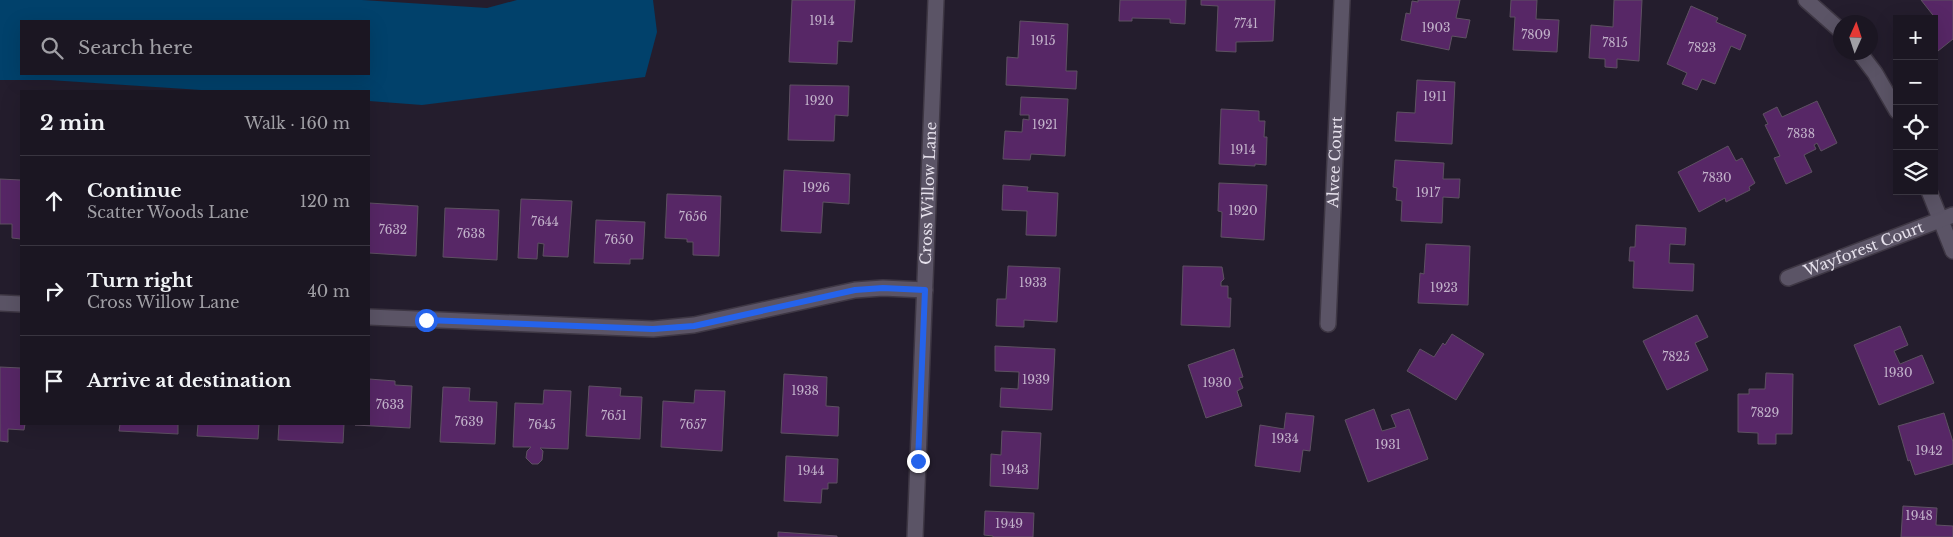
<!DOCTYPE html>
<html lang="en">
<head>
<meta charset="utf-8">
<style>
  body { margin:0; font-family:"Libre Baskerville",serif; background:#241f2a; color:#f1f3f6 }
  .controls { position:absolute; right:15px; top:15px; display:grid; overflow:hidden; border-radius:0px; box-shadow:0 5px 20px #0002 }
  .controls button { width:45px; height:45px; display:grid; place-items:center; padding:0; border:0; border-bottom:1px solid #393540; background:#1b1622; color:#f1f3f6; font:25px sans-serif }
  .compass { position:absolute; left:1833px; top:15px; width:45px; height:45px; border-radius:50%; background:#1b1622; box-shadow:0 5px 20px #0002; rotate:3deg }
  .stop { position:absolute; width:15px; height:15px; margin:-11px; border:4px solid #2563eb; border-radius:50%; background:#fff }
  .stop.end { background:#2563eb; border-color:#fff; box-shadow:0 1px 5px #0008 }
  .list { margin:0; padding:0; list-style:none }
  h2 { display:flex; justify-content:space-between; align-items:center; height:65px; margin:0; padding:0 20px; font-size:21px }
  h2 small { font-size:16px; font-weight:400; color:#a09fa5 }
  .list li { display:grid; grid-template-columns:32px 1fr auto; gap:15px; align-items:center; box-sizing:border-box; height:90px; padding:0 20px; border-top:1px solid #393540 }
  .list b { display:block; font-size:19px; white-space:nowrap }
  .list p { margin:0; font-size:16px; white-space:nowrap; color:#a09fa5 }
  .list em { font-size:16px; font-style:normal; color:#a09fa5 }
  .icon { flex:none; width:28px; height:28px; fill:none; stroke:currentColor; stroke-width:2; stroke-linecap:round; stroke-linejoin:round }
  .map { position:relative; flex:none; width:1953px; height:537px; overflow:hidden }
  .search { position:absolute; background:#1b1622; box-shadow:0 5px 20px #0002; left:20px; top:20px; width:350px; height:55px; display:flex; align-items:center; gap:12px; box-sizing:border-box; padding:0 18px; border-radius:0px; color:#a09fa5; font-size:19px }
  .panel { position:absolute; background:#1b1622; box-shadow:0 5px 20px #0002; left:20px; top:90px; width:350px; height:335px; border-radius:0px }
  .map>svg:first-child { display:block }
  .water { fill:#01416b; fill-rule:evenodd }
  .building { fill:#572766; stroke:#5e5162 }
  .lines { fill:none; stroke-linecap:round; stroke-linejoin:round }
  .minor-casing { stroke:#3e3744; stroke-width:18 }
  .minor { stroke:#5b5466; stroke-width:15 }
  .route { stroke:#2563eb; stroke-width:6 }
  .labels { text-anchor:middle; stroke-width:4.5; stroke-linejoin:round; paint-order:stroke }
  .number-label { font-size:12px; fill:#c2b2ca }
  .street-label { font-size:15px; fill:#e6e1ec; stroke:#241d2d }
</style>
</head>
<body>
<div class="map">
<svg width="1953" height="537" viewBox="0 0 1953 537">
  <rect width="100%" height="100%" fill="#241d2d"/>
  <!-- water -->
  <path class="water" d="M0,0H362L487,8L517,0H653L657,32L645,77L422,105L369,101V91H216L49,80H0ZM21,21H369V74H21Z"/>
  <!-- building -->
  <g class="building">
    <path d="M792,0H855L852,42L838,41L837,64L789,62Z"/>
    <path d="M1120,0H1186L1185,24L1170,23V19L1132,18V21H1119Z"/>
    <path d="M1201,0H1275L1273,41L1236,42V52L1216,51L1218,6L1201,5Z"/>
    <path d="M1418,0H1460L1456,18L1470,20L1466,38L1452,36L1449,50L1401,40L1406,13L1410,14L1412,1L1418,2Z"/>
    <path d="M1511,0H1537L1536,19L1559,20L1557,52L1513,50L1515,17H1510Z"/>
    <path d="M1614,0H1642L1639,61L1617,59V68L1605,67V59L1589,58L1591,25L1613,27Z"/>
    <path d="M1921,0H1953V39L1938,51L1934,46V20L1936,19Z"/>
    <path d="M1691,6L1718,18L1716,22L1746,35L1740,50L1731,46L1715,84L1702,79L1697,90L1682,84L1687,73L1667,64Z"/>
    <path d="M1020,21L1068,24L1066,71H1077L1076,89L1006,85L1007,57L1018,58Z"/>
    <path d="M1417,80L1455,82L1452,144L1395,141L1397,112L1415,113Z"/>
    <path d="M790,85L849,86L848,116L835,115L834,141L788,140Z"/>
    <path d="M1021,97L1068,99L1065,156L1031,154L1030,160L1003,159L1005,131L1022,132L1023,119L1029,120V115H1020Z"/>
    <path d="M1817,101L1837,143L1821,151L1817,143L1814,145L1816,149L1804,155L1812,172L1786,184L1774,158L1780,156L1765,125L1768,124L1763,114L1777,107L1782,117Z"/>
    <path d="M1221,109L1259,111V121H1265L1264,137H1267L1266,165L1255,164V166L1219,164Z"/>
    <path d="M1728,146L1736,161L1742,158L1755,183L1749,187L1750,190L1726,202L1725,198L1699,212L1678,172Z"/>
    <path d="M1395,160L1444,163L1443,179H1460L1459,198L1443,197L1442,223L1401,221L1402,201L1396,200L1397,188L1393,187Z"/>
    <path d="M784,170L850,174L849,204L823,202L821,233L781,231Z"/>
    <path d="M0,179L21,180V239L12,238V224H0Z"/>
    <path d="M1219,183L1267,185L1264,240L1221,237L1222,212L1218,211Z"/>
    <path d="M1003,185L1028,187L1027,191L1058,193L1056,236L1026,235L1027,211L1002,210Z"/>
    <path d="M667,194L721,196L719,256L693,255V242H687V239L665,238Z"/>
    <path d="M521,199L572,201L568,257L543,256L544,244L538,243L537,259L518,258Z"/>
    <path d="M369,203L418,206L416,256L369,253Z"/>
    <path d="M445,208L499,210L497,260L443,257Z"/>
    <path d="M596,220L645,222L643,259H630V264L594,263Z"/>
    <path d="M1636,225L1686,228L1685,245L1670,244L1669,263L1694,264L1693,291L1633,288L1634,261H1629L1630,247H1635Z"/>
    <path d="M1426,244L1470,246L1468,305L1418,303L1420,273L1424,274Z"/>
    <path d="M1008,266L1060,268L1057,322L1024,320V327L996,326L997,299H1006Z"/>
    <path d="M1183,266L1222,267L1224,279L1221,282V286H1228V298H1231L1230,327L1181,325Z"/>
    <path d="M1697,315L1708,337L1695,343L1708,370L1667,390L1643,341Z"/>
    <path d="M1900,326L1908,345L1894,351L1900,364L1922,355L1934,383L1879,405L1854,345Z"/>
    <path d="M1452,334L1484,354L1456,400L1407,371L1420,349L1434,357L1443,343L1445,345Z"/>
    <path d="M995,346L1055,349L1052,410L1000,407L1001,388L1018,389L1019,372L995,371Z"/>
    <path d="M1234,349L1243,377L1239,378L1243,388L1237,391L1242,406L1206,418L1188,365Z"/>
    <path d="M0,367L21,368V424H25L24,430L8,429V442L0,441Z"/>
    <path d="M1766,373L1793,374L1792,434H1776V444H1758V433L1738,432V394H1749V389H1765Z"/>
    <path d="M784,374L827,377L826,406L839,407L838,436L781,433Z"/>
    <path d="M369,379L395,381V385L412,386L410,428L355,425L369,424Z"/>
    <path d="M589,386L621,388L620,396L642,397L640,439L586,436Z"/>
    <path d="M443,387L470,388L469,401L497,402L495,444L440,442Z"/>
    <path d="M544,390L571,391L568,449L540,448L543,451L542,460L538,464H532L526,458L527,451L531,447H513L515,403L543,404Z"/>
    <path d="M695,390L725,391L722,451L661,447L663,401L694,403Z"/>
    <path d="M1374,409L1382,431L1396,427L1391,415L1409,409L1428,459L1368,482L1345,420Z"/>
    <path d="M1286,413L1314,416L1310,451L1303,450L1300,472L1255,466L1260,425L1284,429Z"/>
    <path d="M1944,413L1953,442V464L1915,475L1910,460L1908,461L1898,426Z"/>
    <path d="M120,424H178V434L119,431Z"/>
    <path d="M198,424H259L258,439L197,436Z"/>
    <path d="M279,424H344L343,443L278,440Z"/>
    <path d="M1002,431L1041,433L1038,489L990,486L991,454L1001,455Z"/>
    <path d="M786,456L838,459L837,483H828V489H822L821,503L784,501Z"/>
    <path d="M1903,506L1937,508L1936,525L1953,526V537H1901Z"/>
    <path d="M985,511L1034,513L1033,537H993V536L984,535Z"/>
    <path d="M778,532L837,536V537H778Z"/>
  </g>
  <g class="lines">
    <defs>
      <g id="minor">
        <path d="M1806,0L1840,30"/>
        <path d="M1859,52L1875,73L1897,111"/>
        <path d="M1929,191L1953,251"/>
        <path id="s1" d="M1788,278L1953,215"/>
        <path d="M0,303L21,304"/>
        <path d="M369,317L653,329L694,325L855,290L883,288L925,290"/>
        <path id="s2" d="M1328,324L1342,0"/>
        <path id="s3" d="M915,537L936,0"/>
      </g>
    </defs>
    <!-- minor casing -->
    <use href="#minor" class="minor-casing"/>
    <!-- minor -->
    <use href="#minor" class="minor"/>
  </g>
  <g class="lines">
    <!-- route -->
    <path class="route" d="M426,320L653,329L694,326L855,290L883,288L925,290L918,461"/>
  </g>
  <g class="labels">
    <!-- number labels -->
    <g class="number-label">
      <text x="822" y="25">1914</text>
      <text x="1246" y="28">7741</text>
      <text x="1436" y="32">1903</text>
      <text x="1536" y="39">7809</text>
      <text x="1043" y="45">1915</text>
      <text x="1615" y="47">7815</text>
      <text x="1702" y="52">7823</text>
      <text x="1435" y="101">1911</text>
      <text x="819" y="105">1920</text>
      <text x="1045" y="129">1921</text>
      <text x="1801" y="138">7838</text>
      <text x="1243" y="154">1914</text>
      <text x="1717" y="182">7830</text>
      <text x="816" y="192">1926</text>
      <text x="1428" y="197">1917</text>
      <text x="1243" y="215">1920</text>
      <text x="693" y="221">7656</text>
      <text x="545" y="226">7644</text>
      <text x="393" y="234">7632</text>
      <text x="471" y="238">7638</text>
      <text x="619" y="244">7650</text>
      <text x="1033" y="287">1933</text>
      <text x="1444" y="292">1923</text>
      <text x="1676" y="361">7825</text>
      <text x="1898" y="377">1930</text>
      <text x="1036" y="384">1939</text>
      <text x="1217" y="387">1930</text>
      <text x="805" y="395">1938</text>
      <text x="390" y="409">7633</text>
      <text x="1765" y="417">7829</text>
      <text x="614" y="420">7651</text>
      <text x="469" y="426">7639</text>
      <text x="542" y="429">7645</text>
      <text x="693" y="429">7657</text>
      <text x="1285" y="443">1934</text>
      <text x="1388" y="449">1931</text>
      <text x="1929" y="455">1942</text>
      <text x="1015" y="474">1943</text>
      <text x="811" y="475">1944</text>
      <text x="1919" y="520">1948</text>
      <text x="1009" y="528">1949</text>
    </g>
    <!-- street labels -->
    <g class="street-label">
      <text dy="5" stroke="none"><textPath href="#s2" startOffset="162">Alvee Court</textPath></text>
      <text dy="5" stroke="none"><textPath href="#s3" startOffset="344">Cross Willow Lane</textPath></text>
      <text dy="5" stroke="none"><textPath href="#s1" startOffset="81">Wayforest Court</textPath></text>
    </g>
  </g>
</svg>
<div class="controls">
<button>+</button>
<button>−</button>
<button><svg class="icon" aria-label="locate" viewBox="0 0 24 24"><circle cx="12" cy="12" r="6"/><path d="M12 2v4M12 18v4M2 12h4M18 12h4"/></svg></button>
<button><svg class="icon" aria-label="layers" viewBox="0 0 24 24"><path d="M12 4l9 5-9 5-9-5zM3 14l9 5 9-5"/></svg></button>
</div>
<svg class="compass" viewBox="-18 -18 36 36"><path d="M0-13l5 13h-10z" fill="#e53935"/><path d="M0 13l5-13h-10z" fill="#a09fa5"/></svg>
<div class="stop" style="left:426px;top:320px"></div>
<div class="stop end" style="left:918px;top:461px"></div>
<div class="search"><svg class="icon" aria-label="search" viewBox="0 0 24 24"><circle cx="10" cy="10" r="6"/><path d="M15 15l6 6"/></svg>Search here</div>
<section class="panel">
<h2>2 min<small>Walk · 160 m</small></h2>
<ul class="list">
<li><svg class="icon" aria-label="ahead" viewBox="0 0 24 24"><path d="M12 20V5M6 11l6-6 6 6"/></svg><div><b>Continue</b><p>Scatter Woods Lane</p></div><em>120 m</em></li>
<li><svg class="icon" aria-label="right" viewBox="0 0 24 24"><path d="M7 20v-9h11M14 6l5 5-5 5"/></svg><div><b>Turn right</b><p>Cross Willow Lane</p></div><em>40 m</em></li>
<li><svg class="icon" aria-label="arrive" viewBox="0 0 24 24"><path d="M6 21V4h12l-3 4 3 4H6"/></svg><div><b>Arrive at destination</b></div></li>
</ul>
</section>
</div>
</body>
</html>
